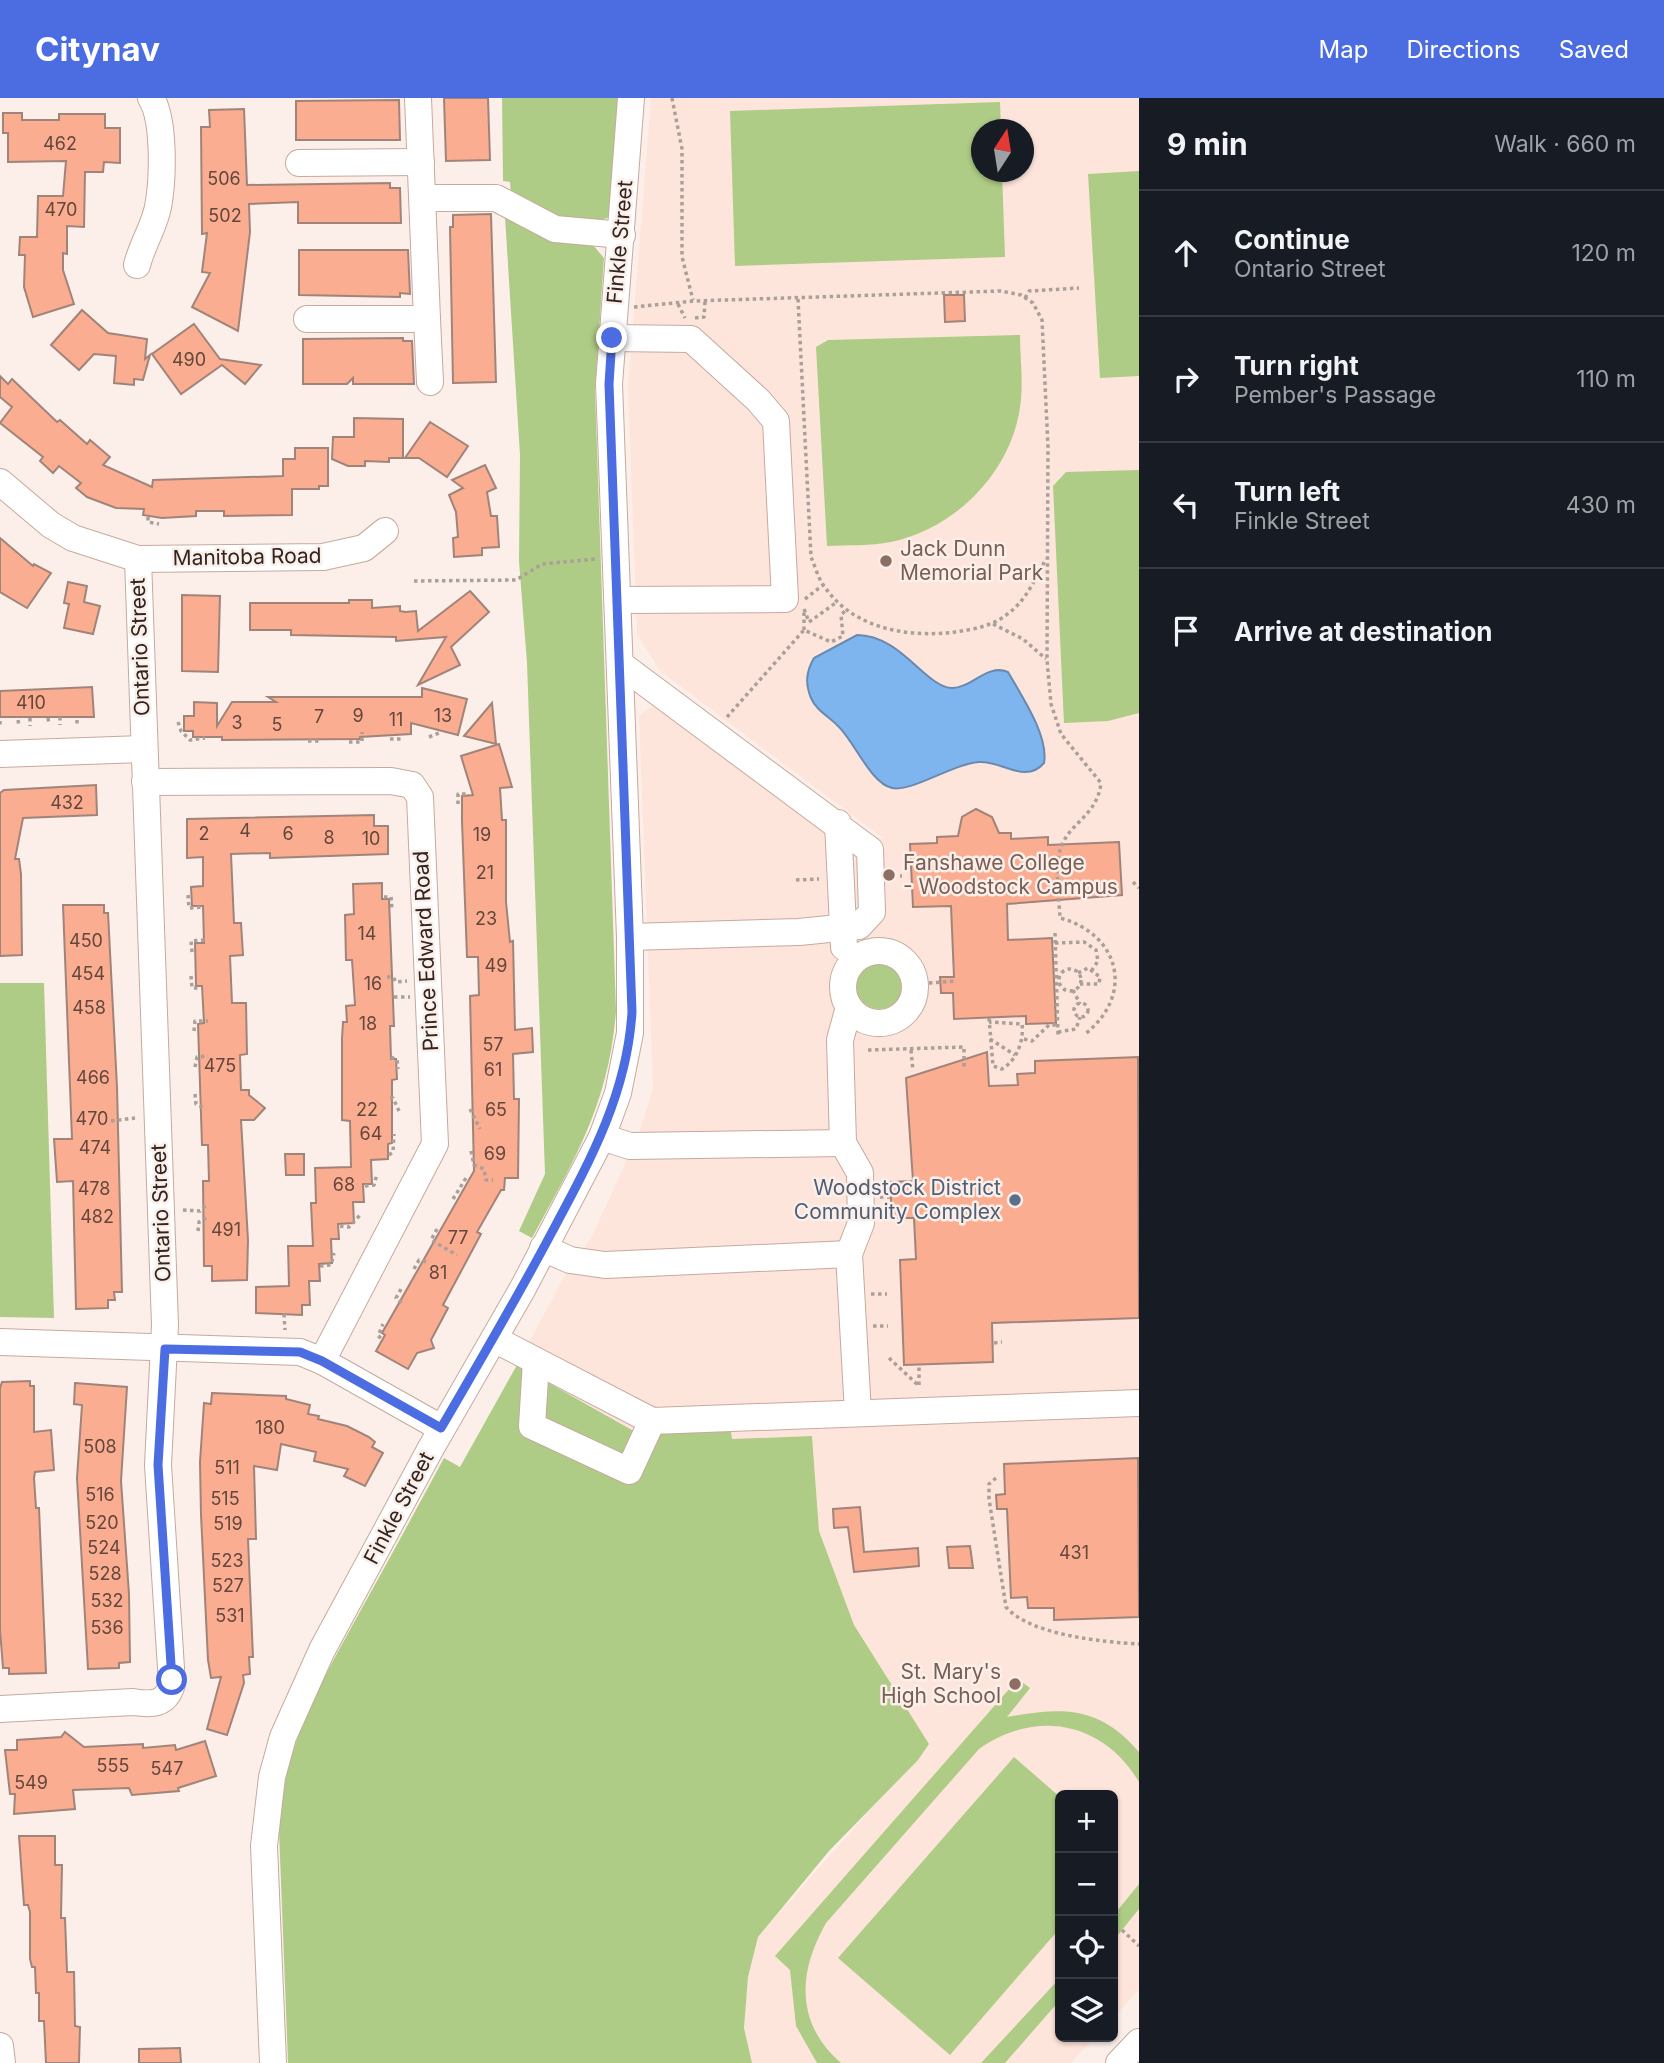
<!DOCTYPE html>
<html lang="en">
<head>
<meta charset="utf-8">
<style>
  body { margin:0; font-family:Inter,sans-serif; background:#242831; color:#f1f3f6 }
  .controls { position:absolute; right:21px; bottom:21px; display:grid; overflow:hidden; border-radius:10px; box-shadow:0 2px 5px #0004 }
  .controls button { width:63px; height:63px; display:grid; place-items:center; padding:0; border:0; border-bottom:2px solid #363941; background:#171b24; color:#f1f3f6; font:35px sans-serif }
  .compass { position:absolute; left:971px; top:21px; width:63px; height:63px; border-radius:50%; background:#171b24; box-shadow:0 2px 5px #0004; rotate:12deg }
  .stop { position:absolute; width:21px; height:21px; margin:-16px; border:5px solid #4c6de1; border-radius:50%; background:#fff }
  .stop.end { background:#4c6de1; border-color:#fff; box-shadow:0 2px 7px #0008 }
  .list { margin:0; padding:0; list-style:none }
  h2 { display:flex; justify-content:space-between; align-items:center; height:91px; margin:0; padding:0 28px; font-size:30px }
  h2 small { font-size:23px; font-weight:400; color:#9ea1a6 }
  .list li { display:grid; grid-template-columns:46px 1fr auto; gap:21px; align-items:center; box-sizing:border-box; height:126px; padding:0 28px; border-top:2px solid #363941 }
  .list b { display:block; font-size:26px; white-space:nowrap }
  .list p { margin:0; font-size:23px; white-space:nowrap; color:#9ea1a6 }
  .list em { font-size:23px; font-style:normal; color:#9ea1a6 }
  .icon { flex:none; width:38px; height:38px; fill:none; stroke:currentColor; stroke-width:2; stroke-linecap:round; stroke-linejoin:round }
  .map { position:relative; flex:none; width:1139px; height:1965px; overflow:hidden }
  header { display:flex; align-items:center; gap:42px; box-sizing:border-box; height:98px; padding:0 35px; background:#4c6de1; color:#fff }
  header strong { font-size:33px }
  nav { display:flex; gap:38px; margin-inline-start:auto; font-size:24px }
  main { display:flex }
  aside { flex:1; background:#171b24 }
  .map>svg:first-child { display:block }
  .built { fill:#fee5dc; fill-rule:evenodd }
  .green { fill:#aecc85 }
  .water { fill:#7fb5ee; stroke:#688ab0; stroke-width:2 }
  .building { fill:#faad90; stroke:#a18479; stroke-width:2 }
  .lines { fill:none; stroke-linecap:round; stroke-linejoin:round }
  .minor-casing { stroke:#c7a99d; stroke-width:28 }
  .path { stroke:#ab9f9a; stroke-width:3.5; stroke-dasharray:3.5 3.5; stroke-linecap:butt }
  .minor { stroke:#fff; stroke-width:26 }
  .route { stroke:#4c6de1; stroke-width:9 }
  .education-dot { fill:#8d6e63; stroke:#fcefea; stroke-width:2.5 }
  .service-dot { fill:#5c6f8a; stroke:#fcefea; stroke-width:2.5 }
  .labels { text-anchor:middle; stroke-width:5; stroke-linejoin:round; paint-order:stroke }
  .number-label { font-size:18px; fill:#63473d }
  .street-label { font-size:21px; fill:#312521; stroke:#fcefea }
  .education-label { font-size:21px; fill:#785e54; stroke:#fcefea; text-anchor:start }
  .service-label { font-size:21px; fill:#4e5e75; stroke:#fcefea; text-anchor:end }
</style>
</head>
<body>
<header>
<strong>Citynav</strong>
<nav><a>Map</a><a>Directions</a><a>Saved</a></nav>
</header>
<main>
<div class="map">
<svg width="1139" height="1965" viewBox="0 0 1139 1965">
  <rect width="100%" height="100%" fill="#fcefea"/>
  <!-- built -->
  <path class="built" d="M651,0H1139V1892L1113,1920V1697H1060V1939H1095L1071,1965H752L744,1930L748,1879L758,1839L928,1646L854,1527L819,1433L812,1339L732,1341L731,1333L639,1336L523,1268L528,1246L564,1179L593,1136L639,1035L653,990L639,617L654,607L823,725L884,741L660,573L637,536L628,289ZM982,32H1024V74H982Z"/>
  <!-- green -->
  <g class="green">
    <path d="M502,0H618L610,119C573,133 544,114 511,98L510,84L503,83Z"/>
    <path d="M1000,4L1001,31L982,32V74H1002L1005,159L735,168L730,13Z"/>
    <path d="M1139,73V278L1100,280L1088,76Z"/>
    <path d="M505,119L592,146L604,160L595,292L616,913C609,1005 575,1061 532,1140L519,1133L545,1076L527,565L519,463L520,357Z"/>
    <path d="M1020,237C1020,258 1023,280 1021,301C1015,370 958,430 891,444C870,448 848,447 827,448L816,249L828,242Z"/>
    <path d="M1139,372V615L1108,623L1064,625L1053,388L1066,374Z"/>
    <circle cx="879" cy="888" r="23"/>
    <path d="M0,885H44L54,1220L0,1219Z"/>
    <path d="M517,1267L639,1336L731,1333L732,1341L812,1338L819,1433L854,1527L929,1646L918,1662L829,1753L758,1839L748,1879L744,1930L752,1965H288L279,1732C282,1649 323,1581 362,1510C390,1460 417,1410 444,1360L460,1369Z"/>
    <path d="M1018,1581L1030,1590L1007,1619C1062,1609 1099,1607 1139,1654V1684C1103,1623 1035,1611 979,1651L826,1825C798,1874 795,1925 841,1965H817L796,1928L790,1872L775,1858Z"/>
    <path d="M1014,1659L1060,1699V1830L950,1957L838,1860Z"/>
    <path d="M1139,1786V1811L1113,1843V1818Z"/>
    <path d="M1060,1880V1902L1005,1965H981Z"/>
  </g>
  <!-- water -->
  <path class="water" d="M857,537C900,537 925,588 951,590C971,591 987,565 1008,574C1021,597 1049,638 1044,665C1025,687 1001,662 979,664C952,666 913,694 892,690C870,685 854,642 837,627C828,618 816,612 811,600C805,585 806,574 814,560Z"/>
  <!-- building -->
  <g class="building">
    <path d="M444,0H488L490,62L446,63Z"/>
    <path d="M399,2L400,42H296V3Z"/>
    <path d="M244,11L247,87L390,85V90H400L401,125H298V104L249,106L250,134L238,233L192,209L210,175L202,174L207,135L202,136L201,29H210L209,12Z"/>
    <path d="M3,15H22V22H59V16H105V30H120V65L104,64L103,74H85L84,129L67,128V156L63,155V172L74,206L33,219L24,189L25,157H19L20,139H37L38,98H63L66,63L8,64V35H3Z"/>
    <path d="M491,116L496,284L453,285L450,129H453V117Z"/>
    <path d="M299,152H408L410,196L400,195V199L299,197Z"/>
    <path d="M944,197H964L965,223L945,224Z"/>
    <path d="M82,212L108,235L147,241L145,261L150,257L143,282L134,281V287L114,285L116,258L94,256L79,272L51,247Z"/>
    <path d="M194,226L220,261L261,267L245,286L222,267L181,296L152,256Z"/>
    <path d="M403,240V243H412L414,286H353V280L347,286H303V241Z"/>
    <path d="M0,278L8,286L12,281L57,324L60,322L87,346L90,342L110,359L103,367L152,389L153,382L283,378V361H295V350H328V388H319V391H292V417L224,418V413H196V418L162,420L143,417L144,411L116,410L87,399L76,390L81,385L59,368L53,375L40,363L43,359L0,325L12,309L0,299Z"/>
    <path d="M354,320L403,321V360H389V364L365,363V368H348L332,361L333,339H354Z"/>
    <path d="M430,324L468,348L447,379L419,360H405Z"/>
    <path d="M485,367L496,390L487,394L491,418H497L499,449L482,450V457L454,459L453,440L458,439L456,414L449,397L463,390L452,382Z"/>
    <path d="M0,440L33,468L34,466L51,475L27,510L0,494Z"/>
    <path d="M68,484L87,488L84,504L100,508L93,536L64,530L69,506L64,505Z"/>
    <path d="M470,493L489,514L451,549L460,567L418,587L446,539L396,543V539L291,537V532H250V505H349V502H372V510L400,508V513L405,514L416,513L418,533Z"/>
    <path d="M182,497L220,498L218,574L182,573Z"/>
    <path d="M92,589L94,619H0V593Z"/>
    <path d="M422,590L467,601L458,637L411,625V636L360,639V641L222,642V639H193V633H184V618H194V604L217,605V628L232,604H276L268,599H422Z"/>
    <path d="M492,605L496,646L464,638Z"/>
    <path d="M499,646L512,689L500,690L502,722H506V804L510,844L513,843L515,932L532,930L533,954L513,956L514,1001H519L518,1080H505L504,1092H501L477,1134L481,1136L443,1207L448,1210L431,1242L434,1250L417,1255L408,1271L376,1253L385,1237L382,1235L474,1073L470,898L479,897L478,859H467L462,723V698L473,697L461,658Z"/>
    <path d="M96,687L97,717L23,720L15,761H19L21,776L22,857L0,858V695L4,692Z"/>
    <path d="M976,711L992,719L999,735H1011V741L1048,739V747L1119,744L1122,797L1007,806L1008,842L1052,840L1056,925L1026,926V918L954,921L953,895H941L940,879H954L951,808L913,809L910,746L937,745V739L958,738L962,719Z"/>
    <path d="M374,717V728H388V756L270,760V755L231,756L234,825H241L243,857L230,858L232,905H246L247,956L240,957L241,992H249V997L265,1010L254,1022H241L248,1142L247,1182L212,1183V1168H204L203,1083H209L208,1047H202L198,926L204,925L202,888H196L195,845H204L203,808H192L191,789L203,788V759L187,760V721Z"/>
    <path d="M382,785V801H389L394,928H390L391,961H396L397,981L392,982V1045L388,1046V1061L371,1062L372,1086H363L364,1104H353L354,1125L338,1126L339,1141H331L332,1165L319,1166L320,1183H309L310,1207H302V1217L256,1215V1189L289,1188L288,1148H313L311,1105H316L315,1070L351,1069L350,1023L342,1022V940L343,924H347L346,908L355,907L352,862H346L345,817L354,816L353,786Z"/>
    <path d="M63,807H104V815H108L117,989L122,1194H114L115,1202H108V1210L76,1211L73,1083L57,1084L54,1041H72Z"/>
    <path d="M987,954L989,988L1018,987L1017,976L1035,975V963L1138,959L1139,1220L992,1225L993,1264L904,1267L900,1162L916,1161L914,1120H892L890,1084L913,1083L906,980Z"/>
    <path d="M285,1056H304V1077H286Z"/>
    <path d="M30,1283V1288H34V1334L51,1332L54,1372L35,1374L34,1380L36,1410H39L46,1575L9,1576V1570H3L0,1532V1290L2,1284Z"/>
    <path d="M75,1285L127,1289L121,1383L129,1496L130,1564L119,1565V1570L88,1571L77,1380L82,1307L74,1306Z"/>
    <path d="M212,1295L286,1298V1301L310,1307L308,1316L319,1318L318,1321L347,1328L369,1339L375,1344L372,1349L383,1355L365,1388L344,1378L348,1371L314,1363L316,1354L281,1346L277,1372L254,1368L256,1441H248L253,1559H249L250,1576L243,1577L244,1585L227,1637L207,1631L221,1579L211,1580L208,1562L201,1417L200,1364L204,1305L211,1306Z"/>
    <path d="M1138,1360L1139,1519L1054,1522V1510H1028L1027,1499L1011,1500L1007,1411H997L996,1397L1005,1396L1004,1366Z"/>
    <path d="M860,1409L864,1454L918,1450L919,1468L854,1474L848,1429L834,1430L833,1411Z"/>
    <path d="M970,1448L973,1470H949L947,1449Z"/>
    <path d="M65,1634L84,1649L143,1646V1650L175,1647L176,1652L205,1643L216,1678L178,1690L179,1693L132,1697L129,1690L73,1692L75,1711L14,1716L15,1696H10L5,1652H17V1642L61,1639Z"/>
    <path d="M19,1738H55V1767H62L61,1820H65L67,1874H74L75,1928L80,1929L79,1965H46L44,1923H39V1895H36L35,1869H32L30,1861V1814L28,1807H24Z"/>
    <path d="M180,1950L181,1965H139V1951Z"/>
  </g>
  <g class="lines">
    <defs>
      <g id="minor">
        <path d="M299,65L421,64"/>
        <path d="M423,100H496L555,131L622,137"/>
        <path d="M137,167C142,147 154,129 158,109C163,83 165,22 151,0"/>
        <path d="M307,221H427L418,0"/>
        <path d="M427,221L430,284"/>
        <path d="M612,240L691,241L758,302L776,323L785,501L618,502"/>
        <path d="M0,384L51,427L73,440L138,461L323,459L364,450L385,433"/>
        <path d="M620,566L870,752L872,814L859,828L799,834L630,839"/>
        <path d="M0,656L143,651"/>
        <path d="M145,684L391,683L412,687L420,699L435,1046L322,1263"/>
        <path d="M838,725L844,849"/>
        <circle cx="879" cy="889" r="36"/>
        <path d="M849,909L840,942L843,1045L860,1075L861,1125L849,1156L858,1315"/>
        <path d="M602,1039L630,1048L843,1045"/>
        <path d="M543,1150L570,1162L605,1167L849,1156"/>
        <path d="M494,1241L652,1323L1139,1305"/>
        <path d="M0,1244L300,1254L322,1263L441,1330"/>
        <path d="M536,1263L532,1328L629,1373L652,1323"/>
        <path d="M0,1611L133,1604C152,1607 166,1607 172,1586L158,1367L165,1227L138,461"/>
        <path d="M0,1948L2,1965"/>
        <path d="M273,1965L264,1748L272,1679L283,1639L322,1552L431,1350L523,1190L602,1039L618,995L630,935V839L609,286L631,0"/>
        <path d="M1119,1965L1139,1944"/>
      </g>
    </defs>
    <!-- minor casing -->
    <use href="#minor" class="minor-casing"/>
    <!-- path -->
    <g class="path">
      <path d="M672,0L682,51V159L693,202"/>
      <path d="M1025,200L1029,193L1079,190"/>
      <path d="M798,201L811,459C815,468 818,480 824,488C853,531 908,540 955,534C975,531 994,528 1010,514C1027,501 1036,479 1046,461"/>
      <path d="M678,206L685,220"/>
      <path d="M634,209L694,203L1001,193L1021,197L1033,205L1042,222L1048,349L1047,562L1051,606L1061,636L1101,685C1097,718 1071,723 1061,749C1054,769 1059,799 1060,820C1120,836 1135,897 1085,936"/>
      <path d="M695,220L704,219L705,204"/>
      <path d="M148,419V424L159,426"/>
      <path d="M414,483L516,482L542,466L596,461"/>
      <path d="M805,501L823,487"/>
      <path d="M804,511L809,524L837,504"/>
      <path d="M993,526L1023,541L1046,561"/>
      <path d="M804,532V513"/>
      <path d="M60,619V627"/>
      <path d="M727,619L804,532L831,544L843,538L841,517L846,512"/>
      <path d="M30,620V628"/>
      <path d="M48,620L49,627"/>
      <path d="M18,622L19,628"/>
      <path d="M77,622V626"/>
      <path d="M0,623V629"/>
      <path d="M178,624L181,633L190,642L205,640"/>
      <path d="M429,639L442,634"/>
      <path d="M390,641H402"/>
      <path d="M308,643H319"/>
      <path d="M349,644H362V634"/>
      <path d="M458,706V696H467"/>
      <path d="M893,778H902"/>
      <path d="M796,782L819,781"/>
      <path d="M1133,784L1139,790"/>
      <path d="M188,797L189,810L202,809"/>
      <path d="M384,799H391L392,811"/>
      <path d="M1055,835L1058,938"/>
      <path d="M1055,845L1084,844L1096,852L1098,863L1092,872"/>
      <path d="M192,854L191,843L205,842"/>
      <circle cx="1070" cy="882" r="11"/>
      <path d="M1078,875L1088,870L1100,879L1099,886H1080"/>
      <path d="M191,878L192,890H199"/>
      <path d="M387,879H393L396,884L407,883"/>
      <path d="M915,886L957,883"/>
      <path d="M1073,892L1080,906"/>
      <path d="M394,899H410"/>
      <circle cx="1081" cy="912" r="7"/>
      <path d="M989,920L993,968L1002,971C1017,962 1024,943 1022,926L989,924"/>
      <path d="M194,933L195,923H208"/>
      <path d="M1058,934L1076,931L1080,919"/>
      <path d="M990,941L1015,957"/>
      <path d="M1024,941L1032,943L1049,927H1057"/>
      <path d="M868,952L964,949V971"/>
      <path d="M911,952L913,973"/>
      <path d="M391,959L397,962L398,971"/>
      <path d="M195,969L197,959L208,958"/>
      <path d="M195,996L196,1006L204,1010"/>
      <path d="M390,1000H393L399,1013"/>
      <path d="M470,1011L480,1031"/>
      <path d="M111,1023L135,1020"/>
      <path d="M471,1053L474,1067L484,1071L486,1082H493"/>
      <path d="M389,1057L393,1054L394,1036"/>
      <path d="M365,1088L374,1087L377,1076"/>
      <path d="M880,1099H890"/>
      <path d="M453,1101L466,1080"/>
      <path d="M183,1112L200,1113L206,1107"/>
      <path d="M340,1128L349,1129L361,1116"/>
      <path d="M437,1131L431,1142L457,1157"/>
      <path d="M198,1133L199,1124L206,1120"/>
      <path d="M320,1168L331,1167L334,1155"/>
      <path d="M414,1171L419,1162L427,1164"/>
      <path d="M401,1191L396,1200L404,1207"/>
      <path d="M871,1196H887"/>
      <path d="M284,1216L285,1232"/>
      <path d="M873,1228H888"/>
      <path d="M381,1240L378,1238L383,1226"/>
      <path d="M994,1245L1002,1244"/>
      <path d="M889,1260L919,1288V1267"/>
      <path d="M996,1380L989,1386V1401L1006,1509C1030,1537 1102,1544 1139,1546"/>
      <path d="M1122,1832L1139,1848"/>
    </g>
    <!-- minor -->
    <use href="#minor" class="minor"/>
  </g>
  <g class="lines">
    <!-- route -->
    <path class="route" d="M172,1582L158,1367L165,1251L300,1254L322,1263L441,1330C479,1265 517,1200 552,1134C590,1063 627,996 632,914L609,286L612,240"/>
  </g>
  <!-- markers -->
  <g class="education-dot">
    <circle cx="886" cy="463" r="7"/>
    <circle cx="889" cy="777" r="7"/>
    <circle cx="1015" cy="1586" r="7"/>
  </g>
  <circle class="service-dot" cx="1015" cy="1102" r="7"/>
  <g class="labels">
    <!-- number labels -->
    <g class="number-label">
      <text x="60" y="52">462</text>
      <text x="224" y="87">506</text>
      <text x="61" y="118">470</text>
      <text x="225" y="124">502</text>
      <text x="189" y="268">490</text>
      <text x="31" y="611">410</text>
      <text x="358" y="624">9</text>
      <text x="443" y="624">13</text>
      <text x="319" y="625">7</text>
      <text x="396" y="628">11</text>
      <text x="237" y="631">3</text>
      <text x="277" y="633">5</text>
      <text x="67" y="711">432</text>
      <text x="245" y="739">4</text>
      <text x="204" y="742">2</text>
      <text x="288" y="742">6</text>
      <text x="482" y="743">19</text>
      <text x="329" y="746">8</text>
      <text x="371" y="747">10</text>
      <text x="485" y="781">21</text>
      <text x="486" y="827">23</text>
      <text x="367" y="842">14</text>
      <text x="86" y="849">450</text>
      <text x="496" y="874">49</text>
      <text x="88" y="882">454</text>
      <text x="373" y="892">16</text>
      <text x="89" y="916">458</text>
      <text x="368" y="932">18</text>
      <text x="493" y="953">57</text>
      <text x="220" y="974">475</text>
      <text x="493" y="978">61</text>
      <text x="93" y="986">466</text>
      <text x="367" y="1018">22</text>
      <text x="496" y="1018">65</text>
      <text x="92" y="1027">470</text>
      <text x="371" y="1042">64</text>
      <text x="95" y="1056">474</text>
      <text x="495" y="1062">69</text>
      <text x="344" y="1093">68</text>
      <text x="94" y="1097">478</text>
      <text x="97" y="1125">482</text>
      <text x="226" y="1138">491</text>
      <text x="458" y="1146">77</text>
      <text x="438" y="1181">81</text>
      <text x="270" y="1336">180</text>
      <text x="100" y="1355">508</text>
      <text x="227" y="1376">511</text>
      <text x="100" y="1403">516</text>
      <text x="225" y="1407">515</text>
      <text x="102" y="1431">520</text>
      <text x="228" y="1432">519</text>
      <text x="104" y="1456">524</text>
      <text x="1074" y="1461">431</text>
      <text x="227" y="1469">523</text>
      <text x="105" y="1482">528</text>
      <text x="228" y="1494">527</text>
      <text x="107" y="1509">532</text>
      <text x="230" y="1524">531</text>
      <text x="107" y="1536">536</text>
      <text x="113" y="1674">555</text>
      <text x="167" y="1677">547</text>
      <text x="31" y="1691">549</text>
    </g>
    <!-- street labels -->
    <g class="street-label">
      <text transform="translate(620 144) rotate(-85)" y="7">Finkle Street</text>
      <text transform="translate(247 459) rotate(-1)" y="7">Manitoba Road</text>
      <text transform="translate(140 549) rotate(-92)" y="7">Ontario Street</text>
      <text transform="translate(426 853) rotate(-93)" y="7">Prince Edward Road</text>
      <text transform="translate(161 1115) rotate(-92)" y="7">Ontario Street</text>
      <text transform="translate(399 1410) rotate(-62)" y="7">Finkle Street</text>
    </g>
    <!-- education labels -->
    <g class="education-label">
      <text x="900" y="458">Jack Dunn<tspan x="900" dy="24">Memorial Park</tspan></text>
      <text x="903" y="772">Fanshawe College<tspan x="903" dy="24">- Woodstock Campus</tspan></text>
      <text x="1001" y="1581" text-anchor="end">St. Mary's<tspan x="1001" dy="24">High School</tspan></text>
    </g>
    <!-- service labels -->
    <g class="service-label">
      <text x="1001" y="1097">Woodstock District<tspan x="1001" dy="24">Community Complex</tspan></text>
    </g>
  </g>
</svg>
<div class="controls">
<button>+</button>
<button>−</button>
<button><svg class="icon" aria-label="locate" viewBox="0 0 24 24"><circle cx="12" cy="12" r="6"/><path d="M12 2v4M12 18v4M2 12h4M18 12h4"/></svg></button>
<button><svg class="icon" aria-label="layers" viewBox="0 0 24 24"><path d="M12 4l9 5-9 5-9-5zM3 14l9 5 9-5"/></svg></button>
</div>
<svg class="compass" viewBox="-18 -18 36 36"><path d="M0-13l5 13h-10z" fill="#e53935"/><path d="M0 13l5-13h-10z" fill="#9ea1a6"/></svg>
<div class="stop" style="left:172px;top:1582px"></div>
<div class="stop end" style="left:612px;top:240px"></div>
</div>
<aside>
<h2>9 min<small>Walk · 660 m</small></h2>
<ul class="list">
<li><svg class="icon" aria-label="ahead" viewBox="0 0 24 24"><path d="M12 20V5M6 11l6-6 6 6"/></svg><div><b>Continue</b><p>Ontario Street</p></div><em>120 m</em></li>
<li><svg class="icon" aria-label="right" viewBox="0 0 24 24"><path d="M7 20v-9h11M14 6l5 5-5 5"/></svg><div><b>Turn right</b><p>Pember's Passage</p></div><em>110 m</em></li>
<li><svg class="icon" aria-label="left" viewBox="0 0 24 24"><path d="M17 20v-9H6M10 6l-5 5 5 5"/></svg><div><b>Turn left</b><p>Finkle Street</p></div><em>430 m</em></li>
<li><svg class="icon" aria-label="arrive" viewBox="0 0 24 24"><path d="M6 21V4h12l-3 4 3 4H6"/></svg><div><b>Arrive at destination</b></div></li>
</ul>
</aside>
</main>
</body>
</html>
